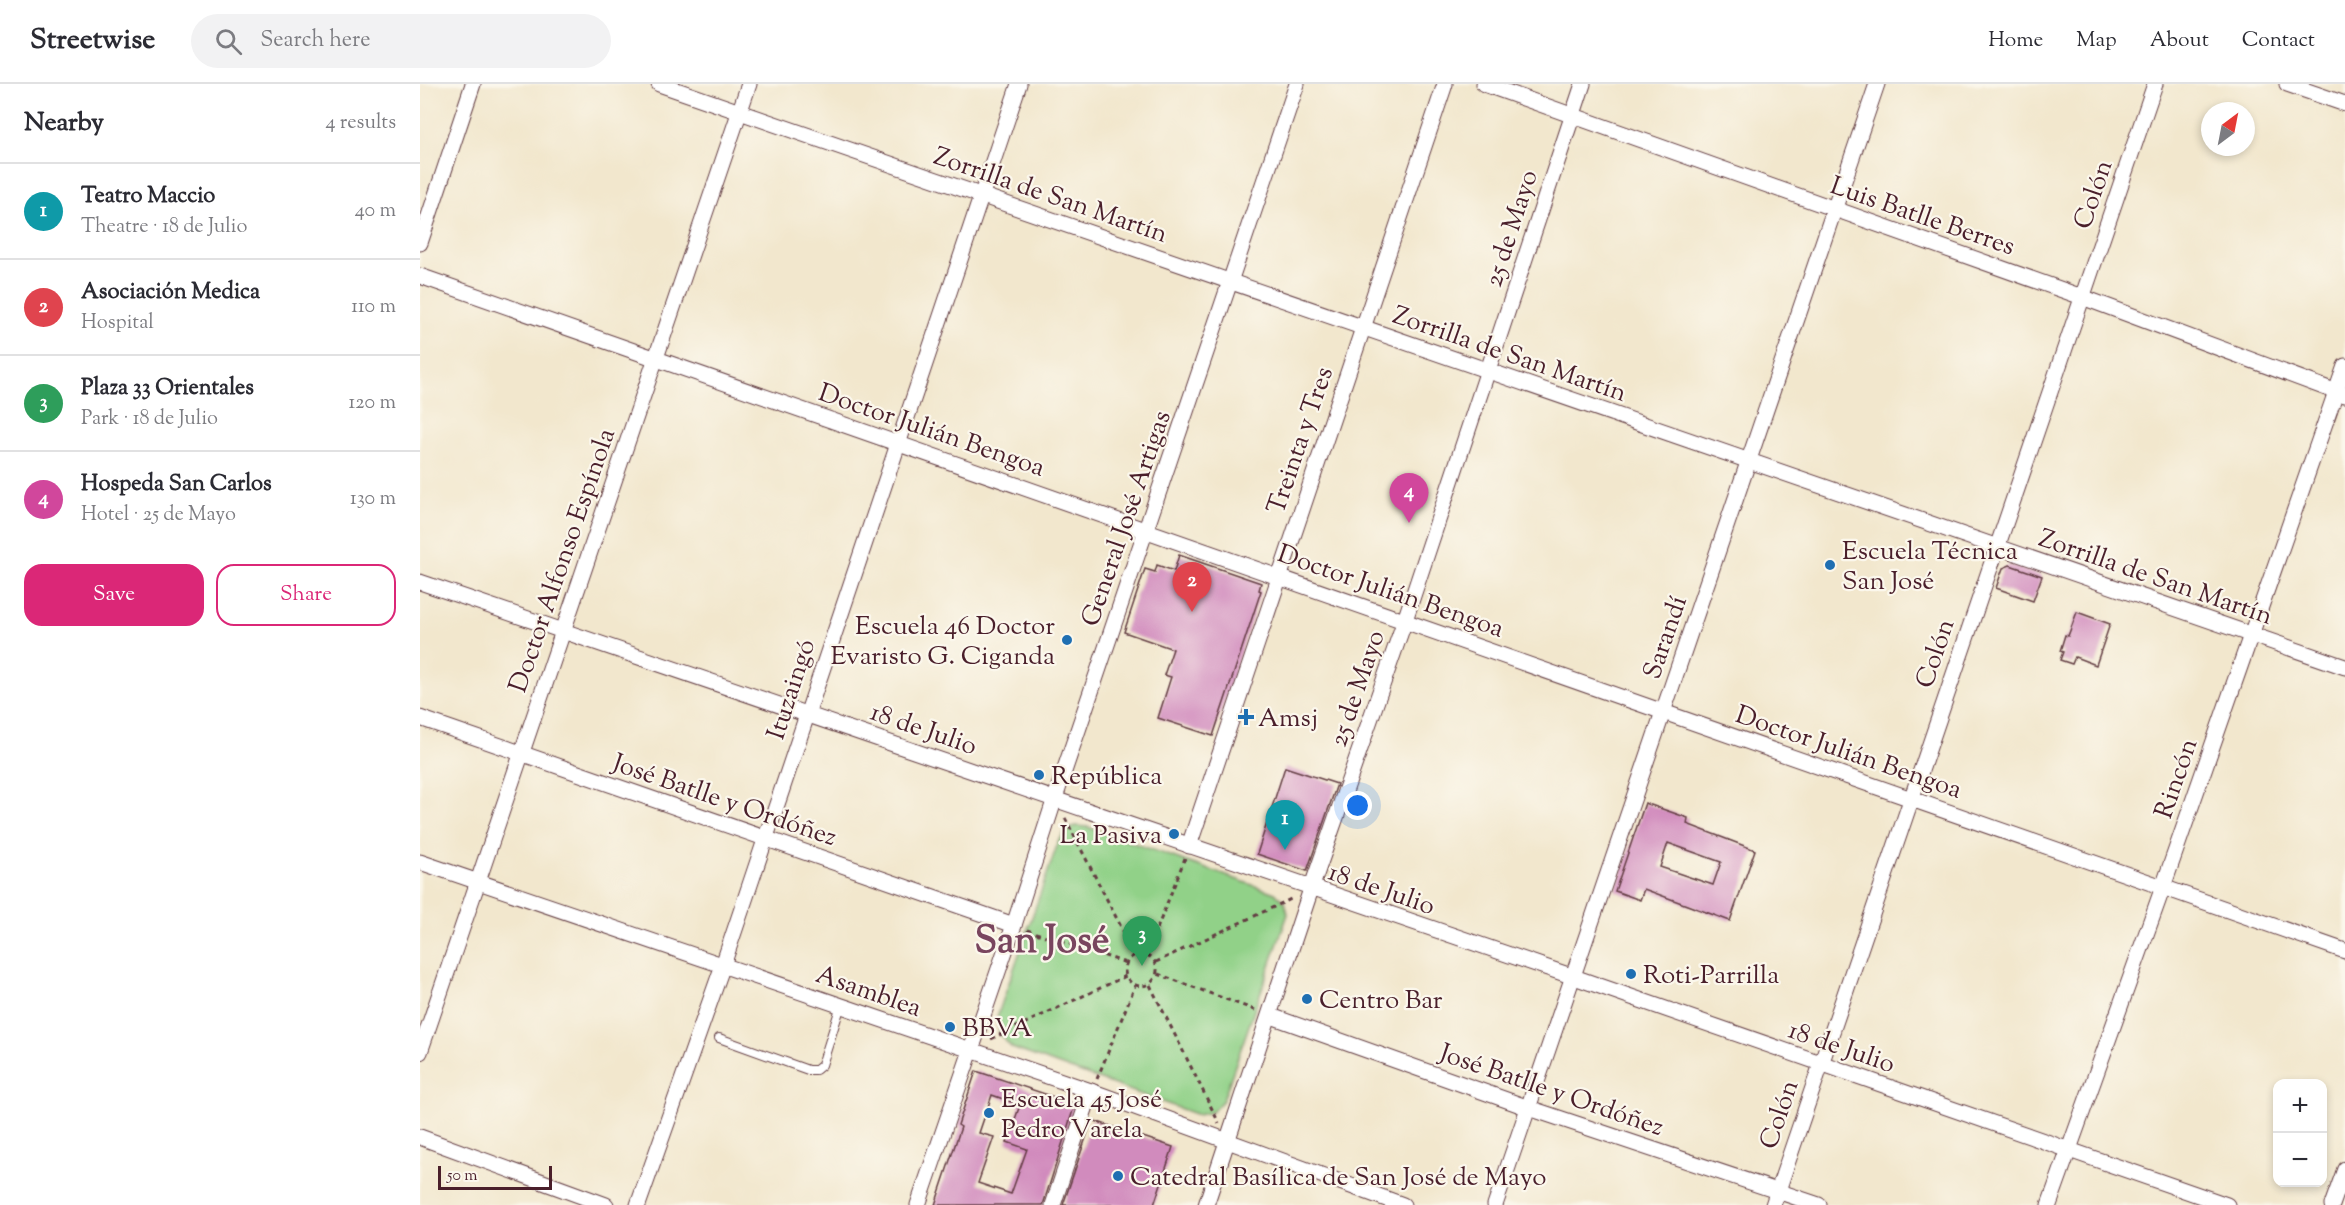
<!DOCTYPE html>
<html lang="en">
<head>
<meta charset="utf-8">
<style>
  body { margin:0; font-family:"Sorts Mill Goudy",serif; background:#f2f2f3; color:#2b2b33 }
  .controls { position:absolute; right:18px; bottom:18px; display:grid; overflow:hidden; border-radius:12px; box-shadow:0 3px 9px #0003 }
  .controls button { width:54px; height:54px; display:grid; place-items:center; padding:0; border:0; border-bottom:2px solid #e1e1e2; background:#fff; color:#2b2b33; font:30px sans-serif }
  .compass { position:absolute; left:1781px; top:18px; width:54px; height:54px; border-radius:50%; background:#fff; box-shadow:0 3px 9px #0003; rotate:32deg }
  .scale { position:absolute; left:18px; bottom:15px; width:114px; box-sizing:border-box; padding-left:6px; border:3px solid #4a1f2b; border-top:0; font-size:16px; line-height:21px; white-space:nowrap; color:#4a1f2b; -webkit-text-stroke:4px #fbf7ec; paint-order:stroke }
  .you { position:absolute; left:938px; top:722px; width:21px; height:21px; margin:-15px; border:4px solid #fff; border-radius:50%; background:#1a73e8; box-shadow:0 0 0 9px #1a73e833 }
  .badge { display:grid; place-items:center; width:39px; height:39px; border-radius:50%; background:#db2777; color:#fff; font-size:20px; font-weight:700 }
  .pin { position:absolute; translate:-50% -50px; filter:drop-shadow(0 2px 3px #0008) }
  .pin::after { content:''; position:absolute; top:32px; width:21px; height:18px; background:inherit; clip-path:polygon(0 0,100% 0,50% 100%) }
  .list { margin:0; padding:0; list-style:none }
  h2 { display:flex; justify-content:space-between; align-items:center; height:78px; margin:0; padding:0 24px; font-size:26px }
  h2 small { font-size:20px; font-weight:400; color:#7c7c81 }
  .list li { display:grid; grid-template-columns:39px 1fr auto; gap:18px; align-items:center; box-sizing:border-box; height:96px; padding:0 24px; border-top:2px solid #e1e1e2 }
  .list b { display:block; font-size:22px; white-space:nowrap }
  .list p { margin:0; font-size:20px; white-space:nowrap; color:#7c7c81 }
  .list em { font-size:20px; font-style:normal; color:#7c7c81 }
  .actions { display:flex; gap:12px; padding:18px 24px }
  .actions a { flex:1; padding:14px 0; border:2px solid #db2777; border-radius:18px; text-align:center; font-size:21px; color:#db2777 }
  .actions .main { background:#db2777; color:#fff }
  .icon { flex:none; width:33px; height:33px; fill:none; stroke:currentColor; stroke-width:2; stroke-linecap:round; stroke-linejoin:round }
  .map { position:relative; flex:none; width:1925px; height:1121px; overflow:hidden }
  header { display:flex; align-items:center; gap:36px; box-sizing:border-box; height:84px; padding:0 30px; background:#fff; border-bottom:2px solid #e1e1e2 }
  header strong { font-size:28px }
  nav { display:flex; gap:33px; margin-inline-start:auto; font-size:21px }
  .search { width:420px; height:54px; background:#f2f2f3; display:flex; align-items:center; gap:15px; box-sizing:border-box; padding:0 21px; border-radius:33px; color:#7c7c81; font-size:22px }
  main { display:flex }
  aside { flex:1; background:#fff }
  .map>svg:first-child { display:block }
  .green { fill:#91d188; stroke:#6e785a; stroke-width:1.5 }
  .building { fill:#d18bbd; fill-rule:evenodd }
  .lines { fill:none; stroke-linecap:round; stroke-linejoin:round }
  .lane-casing { stroke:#633d43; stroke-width:10 }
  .street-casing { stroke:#633d43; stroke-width:17 }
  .path { stroke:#633d43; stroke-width:3; stroke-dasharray:4.5 4.5; stroke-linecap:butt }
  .lane { stroke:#fff; stroke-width:8 }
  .street { stroke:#fff; stroke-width:15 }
  .poi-dot { fill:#1f6fb2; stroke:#fbf7ec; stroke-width:2 }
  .labels { text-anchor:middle; stroke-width:4.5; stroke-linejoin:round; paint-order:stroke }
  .street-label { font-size:26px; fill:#4a1f2b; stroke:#fbf7ec }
  .poi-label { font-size:26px; fill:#4a1f2b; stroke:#fbf7ec; text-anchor:start }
  .town-label { font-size:38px; font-weight:bold; fill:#79455e; stroke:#fbf7ec }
</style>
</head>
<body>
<header>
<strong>Streetwise</strong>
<div class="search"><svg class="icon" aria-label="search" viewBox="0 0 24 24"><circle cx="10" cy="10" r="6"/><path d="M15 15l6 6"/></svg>Search here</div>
<nav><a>Home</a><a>Map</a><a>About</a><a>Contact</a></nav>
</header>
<main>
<aside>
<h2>Nearby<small>4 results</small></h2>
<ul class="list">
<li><span class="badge" style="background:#0f9aa8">1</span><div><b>Teatro Maccio</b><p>Theatre · 18 de Julio</p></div><em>40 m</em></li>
<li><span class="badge" style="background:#e0444e">2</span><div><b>Asociación Medica</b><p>Hospital</p></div><em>110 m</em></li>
<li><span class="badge" style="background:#2e9e5b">3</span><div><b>Plaza 33 Orientales</b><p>Park · 18 de Julio</p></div><em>120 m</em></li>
<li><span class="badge" style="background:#d1479c">4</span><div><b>Hospeda San Carlos</b><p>Hotel · 25 de Mayo</p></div><em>130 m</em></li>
</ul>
<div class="actions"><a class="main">Save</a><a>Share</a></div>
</aside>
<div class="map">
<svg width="1925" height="1121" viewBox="0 0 1925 1121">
  <rect width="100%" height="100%" fill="#fbf7ec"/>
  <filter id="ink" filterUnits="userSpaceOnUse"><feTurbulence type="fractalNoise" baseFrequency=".0167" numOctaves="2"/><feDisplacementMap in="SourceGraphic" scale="12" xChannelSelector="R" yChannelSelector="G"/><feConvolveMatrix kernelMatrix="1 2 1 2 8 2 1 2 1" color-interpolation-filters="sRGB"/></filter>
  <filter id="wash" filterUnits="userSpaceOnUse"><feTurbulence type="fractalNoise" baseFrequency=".008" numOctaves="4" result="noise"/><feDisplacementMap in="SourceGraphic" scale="24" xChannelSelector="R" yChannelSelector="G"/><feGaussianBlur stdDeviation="1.35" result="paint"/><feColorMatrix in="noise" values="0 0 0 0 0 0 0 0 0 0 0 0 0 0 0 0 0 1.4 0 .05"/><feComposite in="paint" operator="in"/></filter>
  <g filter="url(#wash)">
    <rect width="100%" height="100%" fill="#f2e7cd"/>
    <!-- green -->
    <path class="green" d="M655,742L668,743L855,809L865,818L868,830L803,1016L792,1028L778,1031L592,964L580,951L577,933L639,756L647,746Z"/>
    <g id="blocks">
      <!-- building -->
      <g class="building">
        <path d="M759,471L841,499L839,506L841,507L793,652L738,634L751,593L744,591L753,565L704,548L725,485L735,488L737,481L754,487Z"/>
        <path d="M1590,481L1622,492L1613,517L1576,504L1583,484Z"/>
        <path d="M1657,528L1690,540L1676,581L1655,573L1652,580L1640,576L1643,568L1640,567L1645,551L1648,552Z"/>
        <path d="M865,683L917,700L887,787L837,770Z"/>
        <path d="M1225,719L1268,734L1267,740L1335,766L1310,837L1224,805L1220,816L1195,807ZM1248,759L1301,778L1293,801L1240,783Z"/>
        <path d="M556,987L655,1020L623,1121H515L541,1043L538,1041ZM572,1011L600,1021L587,1058L607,1065L591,1110L558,1099L574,1053L559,1049Z"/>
        <path d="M672,1036L753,1063L734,1121H643Z"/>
      </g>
    </g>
  </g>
  <g filter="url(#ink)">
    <use href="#blocks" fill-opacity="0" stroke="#633d43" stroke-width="1.5"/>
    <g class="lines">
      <defs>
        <path id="lane" d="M299,954L388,986H396L402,981L421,921"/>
        <g id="street">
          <path d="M239,0L1925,583"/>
          <path d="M1064,0L1662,213L1925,311"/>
          <path d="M1867,0L1925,20"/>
          <path d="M0,159L53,0"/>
          <path d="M0,192L1925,867"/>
          <path d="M0,498C385,629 769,762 1154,893C1372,968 1589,1046 1807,1121"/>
          <path d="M0,634L594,841"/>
          <path d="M769,762L1025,0"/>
          <path d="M0,778L671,1007L983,1121"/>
          <path d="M851,932L1109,1024L1399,1121"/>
          <path d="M0,968L329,0"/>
          <path d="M0,1053L186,1121"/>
          <path d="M218,1121L303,881L599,0"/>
          <path d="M498,1121L594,841L635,714L877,0"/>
          <path d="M633,1121L671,1007"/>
          <path d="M786,1121L891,805L985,536L1163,0"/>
          <path d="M1075,1121L1457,0"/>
          <path d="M1353,1121L1735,0"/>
          <path d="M1629,1121L1743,803L1925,282"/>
          <path d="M1912,1121L1925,1085"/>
        </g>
      </defs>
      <!-- lane casing -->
      <use href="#lane" class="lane-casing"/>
      <!-- street casing -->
      <use href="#street" class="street-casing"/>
      <!-- path -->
      <g class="path">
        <path d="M645,734L715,870"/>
        <path d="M607,846L706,879"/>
        <circle cx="721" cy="886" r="16"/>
        <path d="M727,870L765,774"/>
        <path d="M736,878L873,814"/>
        <path d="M738,890L835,926"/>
        <path d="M730,901L799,1039"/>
        <path d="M571,955L706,892"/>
        <path d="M677,995L715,902"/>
      </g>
      <!-- lane -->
      <use href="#lane" class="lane"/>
      <!-- street -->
      <use href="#street" class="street"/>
    </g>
  </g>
  <!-- markers -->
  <g class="poi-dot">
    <circle cx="1410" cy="481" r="6"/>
    <circle cx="647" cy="556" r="6"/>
    <path d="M823 624h6v6h6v6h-6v6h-6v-6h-6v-6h6z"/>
    <circle cx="619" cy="691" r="6"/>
    <circle cx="754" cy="750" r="6"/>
    <circle cx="1211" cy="890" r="6"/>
    <circle cx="887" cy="915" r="6"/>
    <circle cx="530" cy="943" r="6"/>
    <circle cx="569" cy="1029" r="6"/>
    <circle cx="698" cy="1092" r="6"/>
  </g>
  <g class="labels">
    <!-- street labels -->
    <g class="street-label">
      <text transform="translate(631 110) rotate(19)" y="9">Zorrilla de San Martín</text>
      <text transform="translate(1672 110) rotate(-71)" y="9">Colón</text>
      <text transform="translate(1503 131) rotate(19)" y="9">Luis Batlle Berres</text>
      <text transform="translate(1090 144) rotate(-72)" y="9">25 de Mayo</text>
      <text transform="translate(1090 269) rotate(19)" y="9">Zorrilla de San Martín</text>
      <text transform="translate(512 345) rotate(19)" y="9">Doctor Julián Bengoa</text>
      <text transform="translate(879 356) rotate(-71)" y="9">Treinta y Tres</text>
      <text transform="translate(705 434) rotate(-71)" y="9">General José Artigas</text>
      <text transform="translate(141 476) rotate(-71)" y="9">Doctor Alfonso Espínola</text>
      <text transform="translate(1736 492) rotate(19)" y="9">Zorrilla de San Martín</text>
      <text transform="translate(971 506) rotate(19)" y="9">Doctor Julián Bengoa</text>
      <text transform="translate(1244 553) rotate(-71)" y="9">Sarandí</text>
      <text transform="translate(1514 569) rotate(-71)" y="9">Colón</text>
      <text transform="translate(936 604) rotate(-71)" y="9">25 de Mayo</text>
      <text transform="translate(370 605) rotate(-72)" y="9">Ituzaingó</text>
      <text transform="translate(504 644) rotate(19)" y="9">18 de Julio</text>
      <text transform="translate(1429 667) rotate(19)" y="9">Doctor Julián Bengoa</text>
      <text transform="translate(1755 694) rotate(-71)" y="9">Rincón</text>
      <text transform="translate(305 715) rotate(19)" y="9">José Batlle y Ordóñez</text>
      <text transform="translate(962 804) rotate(19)" y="9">18 de Julio</text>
      <text transform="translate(449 906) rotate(19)" y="9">Asamblea</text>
      <text transform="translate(1422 962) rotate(19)" y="9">18 de Julio</text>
      <text transform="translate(1132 1005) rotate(19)" y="9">José Batlle y Ordóñez</text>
      <text transform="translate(1358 1030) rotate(-71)" y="9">Colón</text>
    </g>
    <!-- poi labels -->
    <g class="poi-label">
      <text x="1422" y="475">Escuela Técnica<tspan x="1422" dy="30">San José</tspan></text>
      <text x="635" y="550" text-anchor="end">Escuela 46 Doctor<tspan x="635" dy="30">Evaristo G. Ciganda</tspan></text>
      <text x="838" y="642">Amsj</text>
      <text x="631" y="700">República</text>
      <text x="742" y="759" text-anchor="end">La Pasiva</text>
      <text x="1223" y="899">Roti-Parrilla</text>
      <text x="899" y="924">Centro Bar</text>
      <text x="542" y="952">BBVA</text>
      <text x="581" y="1023">Escuela 45 José<tspan x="581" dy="30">Pedro Varela</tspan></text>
      <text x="710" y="1101">Catedral Basílica de San José de Mayo</text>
    </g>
    <!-- town labels -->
    <g class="town-label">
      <text x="622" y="868">San José</text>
    </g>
  </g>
</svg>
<div class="controls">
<button>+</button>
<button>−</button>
</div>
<svg class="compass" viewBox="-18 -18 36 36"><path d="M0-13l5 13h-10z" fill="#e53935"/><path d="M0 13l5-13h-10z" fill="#7c7c81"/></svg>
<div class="scale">50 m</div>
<div class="you"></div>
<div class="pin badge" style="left:865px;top:766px;background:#0f9aa8">1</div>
<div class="pin badge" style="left:772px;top:528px;background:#e0444e">2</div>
<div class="pin badge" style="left:722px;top:882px;background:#2e9e5b">3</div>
<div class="pin badge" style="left:989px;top:439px;background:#d1479c">4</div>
</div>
</main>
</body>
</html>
